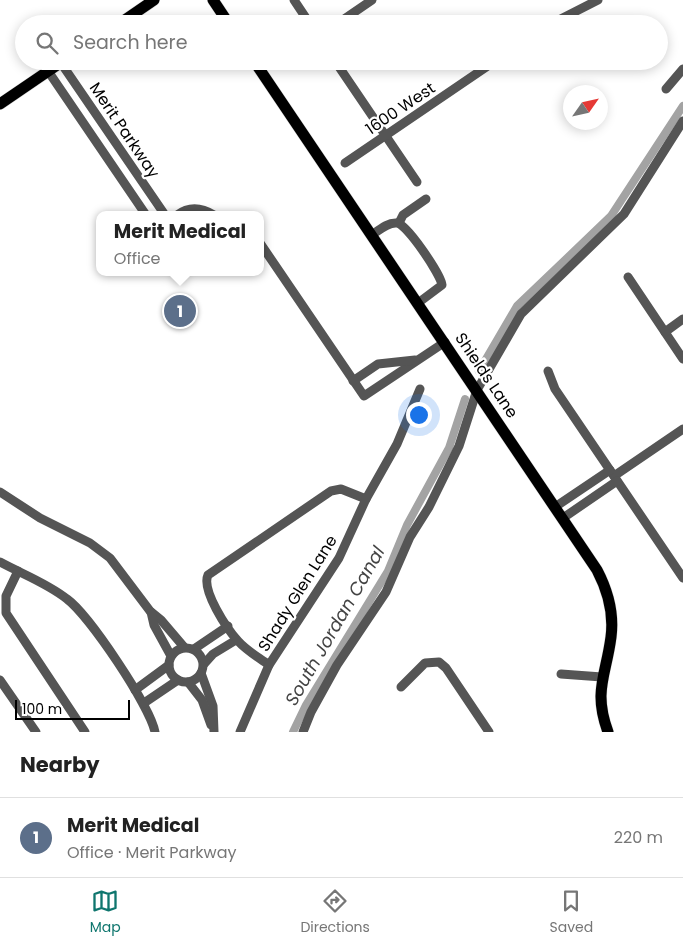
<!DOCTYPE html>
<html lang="en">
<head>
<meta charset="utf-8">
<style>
  body { margin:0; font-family:Poppins,sans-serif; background:#f6f6f6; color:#222 }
  .compass { position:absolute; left:563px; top:85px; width:45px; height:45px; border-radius:50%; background:#fff; box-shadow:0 2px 12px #0003; rotate:56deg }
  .scale { position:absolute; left:15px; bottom:12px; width:115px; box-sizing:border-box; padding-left:5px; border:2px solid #000; border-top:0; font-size:14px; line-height:18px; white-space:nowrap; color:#000; -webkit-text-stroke:4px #fff; paint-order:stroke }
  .you { position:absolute; left:418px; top:414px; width:18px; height:18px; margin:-12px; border:4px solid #fff; border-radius:50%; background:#1a73e8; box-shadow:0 0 0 8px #1a73e833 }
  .badge { display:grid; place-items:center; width:32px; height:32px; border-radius:50%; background:#0f766e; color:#fff; font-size:16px; font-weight:700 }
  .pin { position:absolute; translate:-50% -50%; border:2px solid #fff; box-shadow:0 1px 5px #0006 }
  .popup { position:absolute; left:96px; top:211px; width:168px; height:65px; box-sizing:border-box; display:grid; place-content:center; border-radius:10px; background:#fff; filter:drop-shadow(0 1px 4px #0005); font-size:16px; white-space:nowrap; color:#767676 }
  .popup b { font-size:19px; color:#222 }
  .popup::after { content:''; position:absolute; left:50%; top:100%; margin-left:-10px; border:10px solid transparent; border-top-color:#fff }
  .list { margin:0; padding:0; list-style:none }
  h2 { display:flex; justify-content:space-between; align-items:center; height:65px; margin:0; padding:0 20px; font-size:21px }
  h2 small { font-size:16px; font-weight:400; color:#767676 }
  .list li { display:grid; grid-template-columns:32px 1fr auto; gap:15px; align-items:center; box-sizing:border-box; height:80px; padding:0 20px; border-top:1px solid #e0e0e0 }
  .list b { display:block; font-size:19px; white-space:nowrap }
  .list p { margin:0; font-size:16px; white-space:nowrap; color:#767676 }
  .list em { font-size:16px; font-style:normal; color:#767676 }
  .icon { flex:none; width:28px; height:28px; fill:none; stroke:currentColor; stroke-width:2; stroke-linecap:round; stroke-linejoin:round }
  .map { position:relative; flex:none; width:683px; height:732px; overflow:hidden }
  .search { position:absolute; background:#fff; box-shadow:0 2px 12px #0003; left:15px; right:15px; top:15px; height:55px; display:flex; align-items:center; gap:12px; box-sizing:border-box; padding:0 18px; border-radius:28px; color:#767676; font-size:19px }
  .sheet { height:145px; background:#fff }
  nav { display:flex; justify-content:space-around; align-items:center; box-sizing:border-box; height:70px; border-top:1px solid #e0e0e0; background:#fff; font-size:14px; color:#767676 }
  nav a { display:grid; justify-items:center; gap:2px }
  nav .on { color:#0f766e }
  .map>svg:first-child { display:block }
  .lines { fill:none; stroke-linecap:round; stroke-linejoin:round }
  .canal { stroke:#a3a3a3; stroke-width:8 }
  .major-casing { stroke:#dbdbdb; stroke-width:12 }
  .minor { stroke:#555; stroke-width:9 }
  .major { stroke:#000; stroke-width:11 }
  .labels { text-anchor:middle; stroke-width:4.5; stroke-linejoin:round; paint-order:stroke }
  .street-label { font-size:16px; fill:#000; stroke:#fff }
  .water-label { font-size:18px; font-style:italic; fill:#444; stroke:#fff }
</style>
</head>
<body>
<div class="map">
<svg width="683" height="732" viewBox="0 0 683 732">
  <rect width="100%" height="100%" fill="#fff"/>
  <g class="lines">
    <!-- canal -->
    <g class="canal">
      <path d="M479,371L517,306L611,216L683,106"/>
      <path d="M293,732L306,705L388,571L407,525L449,448L465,399"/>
    </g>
    <defs>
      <g id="major">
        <path d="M213,0L229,24"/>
        <path d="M119,24L154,0"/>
        <path d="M254,61L597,570C608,591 614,614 611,637C606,676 593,691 608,732"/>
        <path d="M0,104L63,61"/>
      </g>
    </defs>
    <!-- major casing -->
    <use href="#major" class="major-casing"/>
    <!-- minor -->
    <g class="minor">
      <path d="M294,0L310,24"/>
      <path d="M337,24L372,0"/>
      <path d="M551,24L598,0"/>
      <path d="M335,61L417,182"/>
      <path d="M61,63L165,215"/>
      <path d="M48,71L146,215"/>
      <path d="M666,89L683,69"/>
      <path d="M345,163L495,61"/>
      <path d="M177,215C189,206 201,207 214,215"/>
      <path d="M399,223L403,215L426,199"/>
      <path d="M372,235C379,230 388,222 397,223C407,224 441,275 442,285L418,303"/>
      <path d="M260,243L364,396L445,342"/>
      <path d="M628,277L683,359"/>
      <path d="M665,332L683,319"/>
      <path d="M548,371L555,389L683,578"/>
      <path d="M353,381L378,364L415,360"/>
      <path d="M614,476L683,429"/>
      <path d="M0,492L40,518L90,543L110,558L150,611L161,620L184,647"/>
      <path d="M555,507L610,470"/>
      <path d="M563,518L617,481"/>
      <path d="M0,562C22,574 47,583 67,599C89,615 150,706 155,732"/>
      <path d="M18,571L6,596V613L85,732"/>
      <path d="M151,612L154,625L171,656"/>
      <circle cx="186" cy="665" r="17"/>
      <path d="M194,649L228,626"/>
      <path d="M204,664L213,654L236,640"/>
      <path d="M269,665C258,657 247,651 238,641C227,629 201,590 208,575L331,491L341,489L366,499"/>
      <path d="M201,673L213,706L214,732"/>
      <path d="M561,674L602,677"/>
      <path d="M0,680L36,732"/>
      <path d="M188,682L202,700L211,725"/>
      <path d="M401,687L425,663L439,662L446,668L489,732"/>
      <path d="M135,690L169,665"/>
      <path d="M144,703L178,680"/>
      <path d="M240,732L269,665L339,558L366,499L397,444L420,389"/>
      <path d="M303,732L311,712L337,665L386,592L410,537L429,507L459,446L477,390L521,314L624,214L683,121"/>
    </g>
    <!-- major -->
    <use href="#major" class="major"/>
  </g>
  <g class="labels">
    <!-- street labels -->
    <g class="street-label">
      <text transform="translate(400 108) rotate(-34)" y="6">1600 West</text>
      <text transform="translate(125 130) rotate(56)" y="6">Merit Parkway</text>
      <text transform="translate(487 375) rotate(56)" y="6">Shields Lane</text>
      <text transform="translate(297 593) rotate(-58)" y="6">Shady Glen Lane</text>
    </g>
    <!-- water labels -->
    <g class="water-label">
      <text transform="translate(335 626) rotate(-60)" y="6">South Jordan Canal</text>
    </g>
  </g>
</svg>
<svg class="compass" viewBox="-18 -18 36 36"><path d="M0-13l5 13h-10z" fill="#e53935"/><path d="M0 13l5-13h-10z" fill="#767676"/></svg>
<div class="scale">100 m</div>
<div class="you"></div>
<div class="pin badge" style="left:180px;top:311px;background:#5c6f8a">1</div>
<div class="popup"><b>Merit Medical</b>Office</div>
<div class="search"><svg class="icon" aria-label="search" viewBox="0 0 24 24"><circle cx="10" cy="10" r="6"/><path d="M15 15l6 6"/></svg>Search here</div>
</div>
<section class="sheet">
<h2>Nearby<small></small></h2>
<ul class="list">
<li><span class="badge" style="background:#5c6f8a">1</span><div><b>Merit Medical</b><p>Office · Merit Parkway</p></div><em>220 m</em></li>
</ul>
</section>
<nav>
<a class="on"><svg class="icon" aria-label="map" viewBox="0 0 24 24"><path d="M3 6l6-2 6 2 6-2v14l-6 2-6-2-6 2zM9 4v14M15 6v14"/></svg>Map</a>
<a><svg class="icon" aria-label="directions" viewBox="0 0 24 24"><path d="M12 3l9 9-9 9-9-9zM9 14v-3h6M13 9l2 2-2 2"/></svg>Directions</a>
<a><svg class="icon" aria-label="saved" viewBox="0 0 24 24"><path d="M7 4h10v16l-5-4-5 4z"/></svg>Saved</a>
</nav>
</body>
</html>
